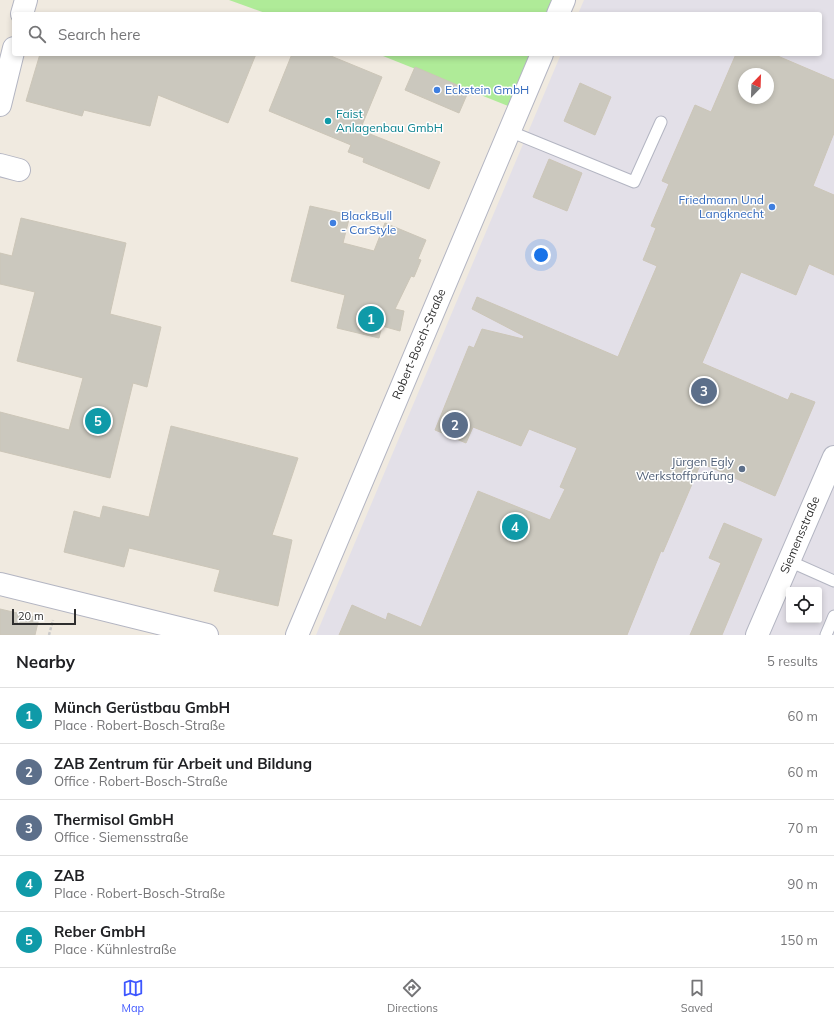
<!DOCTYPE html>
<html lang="en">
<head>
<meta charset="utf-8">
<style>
  body { margin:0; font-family:Mulish,sans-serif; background:#f6f6f6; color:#202124 }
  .controls { position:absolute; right:12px; bottom:12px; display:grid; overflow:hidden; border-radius:4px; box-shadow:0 2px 6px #0003 }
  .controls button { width:36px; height:36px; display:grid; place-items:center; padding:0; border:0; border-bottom:1px solid #e0e0e0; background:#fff; color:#202124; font:20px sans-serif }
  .compass { position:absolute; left:738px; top:68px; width:36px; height:36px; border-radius:50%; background:#fff; box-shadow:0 2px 6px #0003; rotate:23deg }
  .scale { position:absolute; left:12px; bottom:10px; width:64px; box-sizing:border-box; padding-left:4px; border:2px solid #2e2e2e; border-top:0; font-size:11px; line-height:14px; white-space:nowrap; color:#2e2e2e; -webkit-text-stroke:3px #fff; paint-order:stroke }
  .you { position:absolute; left:541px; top:255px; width:14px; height:14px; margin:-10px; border:3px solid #fff; border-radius:50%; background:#1a73e8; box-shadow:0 0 0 6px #1a73e833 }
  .badge { display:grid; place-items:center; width:26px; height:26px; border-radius:50%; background:#3e57ff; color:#fff; font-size:13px; font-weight:700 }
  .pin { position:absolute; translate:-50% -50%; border:2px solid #fff; box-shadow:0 1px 4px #0006 }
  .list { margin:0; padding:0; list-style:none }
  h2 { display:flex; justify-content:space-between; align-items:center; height:52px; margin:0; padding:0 16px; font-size:17px }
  h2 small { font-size:13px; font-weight:400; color:#757577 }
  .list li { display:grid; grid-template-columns:26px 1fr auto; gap:12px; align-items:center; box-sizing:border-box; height:56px; padding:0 16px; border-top:1px solid #e0e0e0 }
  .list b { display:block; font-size:15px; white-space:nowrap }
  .list p { margin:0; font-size:13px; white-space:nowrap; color:#757577 }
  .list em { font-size:13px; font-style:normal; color:#757577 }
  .icon { flex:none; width:22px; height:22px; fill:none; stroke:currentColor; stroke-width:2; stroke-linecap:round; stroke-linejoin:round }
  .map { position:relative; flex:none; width:834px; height:635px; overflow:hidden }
  .search { position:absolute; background:#fff; box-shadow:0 2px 6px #0003; left:12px; right:12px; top:12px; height:44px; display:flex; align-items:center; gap:10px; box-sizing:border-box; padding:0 14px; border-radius:4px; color:#757577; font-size:15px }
  .sheet { height:332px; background:#fff }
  nav { display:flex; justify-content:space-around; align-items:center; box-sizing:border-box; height:56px; border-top:1px solid #e0e0e0; background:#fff; font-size:11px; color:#757577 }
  nav a { display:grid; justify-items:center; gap:2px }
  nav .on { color:#3e57ff }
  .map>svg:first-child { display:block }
  .industrial { fill:#e3e0e8; fill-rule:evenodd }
  .green { fill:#afeb98 }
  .building { fill:#cbc8be; stroke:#ccc6b8; fill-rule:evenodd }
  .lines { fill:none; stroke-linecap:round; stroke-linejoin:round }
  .lane-casing { stroke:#b3b5c2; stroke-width:13 }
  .street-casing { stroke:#b3b5c2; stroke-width:24 }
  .path { stroke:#c9c9c9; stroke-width:2.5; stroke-dasharray:3 2; stroke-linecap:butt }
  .lane { stroke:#fff; stroke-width:11 }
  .street { stroke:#fff; stroke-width:22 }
  .shop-dot { fill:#3f7fe0; stroke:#fff; stroke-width:1.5 }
  .culture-dot { fill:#0f9aa8; stroke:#fff; stroke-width:1.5 }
  .service-dot { fill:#5c6f8a; stroke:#fff; stroke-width:1.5 }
  .labels { text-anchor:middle; stroke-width:3; stroke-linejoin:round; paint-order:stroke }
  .shop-label { font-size:12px; fill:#366cbe; stroke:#fff; text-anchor:start }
  .culture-label { font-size:12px; fill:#0d838f; stroke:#fff; text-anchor:start }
  .street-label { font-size:12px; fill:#2e2e2e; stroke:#fff }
  .service-label { font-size:12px; fill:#4e5e75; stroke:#fff; text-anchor:end }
</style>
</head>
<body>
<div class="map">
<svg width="834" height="635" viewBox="0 0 834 635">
  <rect width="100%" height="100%" fill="#f0eae0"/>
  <!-- industrial -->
  <path class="industrial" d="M584,0H834V635H316L561,54H820V14H578ZM744,74H768V98H744ZM789,590H819V620H789Z"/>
  <!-- green -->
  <g class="green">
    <path d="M229,0H559L553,14H268Z"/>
    <path d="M378,54H536L513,108Z"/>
  </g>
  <!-- building -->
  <g class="building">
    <path d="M40,54H256L228,123L158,95L150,126L84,110L82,116L26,101Z"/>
    <path d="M292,54H326L382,77L360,130L440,162L429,189L363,162L364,158L348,152L351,145L269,111Z"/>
    <path d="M736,54H773L834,80V133L813,186L834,195V275L809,264L796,295L741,272L702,363L788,400L791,393L815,402L775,496L701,463L663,552L661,551L627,635H339L352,605L386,620L388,613L421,627L478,491L550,520L565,489L560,487L577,448L529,429L521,446L473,427L466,443L435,430L469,346L474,348L482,329L523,339L524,336L472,309L477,297L618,357L657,266L643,260L656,228L651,226L669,184L662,181L695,105L711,112ZM744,74H768V98H744Z"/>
    <path d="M415,67L469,90L459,113L405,90Z"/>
    <path d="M580,83L611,97L595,135L564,121Z"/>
    <path d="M549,159L582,173L567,211L533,197Z"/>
    <path d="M310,206L350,215L343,243L374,251L385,223L426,240L418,259L421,260L414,277L411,276L395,309L404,311L400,331L382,326L379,338L337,328L345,295L291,281Z"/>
    <path d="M21,218L126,243L110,314L161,327L147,387L133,383L110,478L0,451V412L69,430L83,378L17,361L35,292L0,284V253L12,256Z"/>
    <path d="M171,426L298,458L272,535L292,540L278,606L214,591L220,570L129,548L124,567L64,552L74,511L100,518L103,506L149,517Z"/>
    <path d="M724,523L762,539L722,635H690L721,563L709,558Z"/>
    <path d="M0,609L39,618L35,635H0Z"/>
  </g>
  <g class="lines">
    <defs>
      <g id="lane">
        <path d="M509,131L634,182L661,122"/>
        <path d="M789,561L834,581"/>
        <path d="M826,635L834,616"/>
      </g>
      <g id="street">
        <path d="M22,14L26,0"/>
        <path d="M558,14L564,0"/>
        <path d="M0,105L14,48"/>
        <path d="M0,165L19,170"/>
        <path d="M0,584L207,635"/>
        <path d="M297,635L542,54"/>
        <path d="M757,635L834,457"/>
      </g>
    </defs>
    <!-- lane casing -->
    <use href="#lane" class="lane-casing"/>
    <!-- street casing -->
    <use href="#street" class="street-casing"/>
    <!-- path -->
    <path class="path" d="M49,635L53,620"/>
    <!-- lane -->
    <use href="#lane" class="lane"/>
    <!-- street -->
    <use href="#street" class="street"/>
  </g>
  <!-- markers -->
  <g class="shop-dot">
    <circle cx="437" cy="90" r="4"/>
    <circle cx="772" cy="207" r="4"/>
    <circle cx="333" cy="223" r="4"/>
  </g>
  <circle class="culture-dot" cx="328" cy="121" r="4"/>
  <circle class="service-dot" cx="742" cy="469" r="4"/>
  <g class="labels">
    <!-- shop labels -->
    <g class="shop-label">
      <text x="445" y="94">Eckstein GmbH</text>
      <text x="764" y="204" text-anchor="end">Friedmann Und<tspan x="764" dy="14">Langknecht</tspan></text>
      <text x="341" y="220">BlackBull<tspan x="341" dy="14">- CarStyle</tspan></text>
    </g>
    <!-- culture labels -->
    <g class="culture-label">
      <text x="336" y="118">Faist<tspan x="336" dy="14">Anlagenbau GmbH</tspan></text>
    </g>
    <!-- street labels -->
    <g class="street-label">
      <text transform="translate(419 344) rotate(-67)" y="4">Robert-Bosch-Straße</text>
      <text transform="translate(800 535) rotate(-67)" y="4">Siemensstraße</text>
    </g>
    <!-- service labels -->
    <g class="service-label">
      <text x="734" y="466">Jürgen Egly<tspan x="734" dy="14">Werkstoffprüfung</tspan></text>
    </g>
  </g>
</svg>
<div class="controls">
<button><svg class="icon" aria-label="locate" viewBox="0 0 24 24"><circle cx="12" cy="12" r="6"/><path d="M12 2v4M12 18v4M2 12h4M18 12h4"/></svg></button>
</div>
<svg class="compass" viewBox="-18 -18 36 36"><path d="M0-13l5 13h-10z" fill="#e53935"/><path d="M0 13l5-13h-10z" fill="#757577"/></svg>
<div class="scale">20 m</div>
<div class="you"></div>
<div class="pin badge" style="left:371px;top:319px;background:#0f9aa8">1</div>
<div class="pin badge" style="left:455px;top:425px;background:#5c6f8a">2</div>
<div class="pin badge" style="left:704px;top:391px;background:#5c6f8a">3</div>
<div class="pin badge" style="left:515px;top:527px;background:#0f9aa8">4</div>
<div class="pin badge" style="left:98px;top:421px;background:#0f9aa8">5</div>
<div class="search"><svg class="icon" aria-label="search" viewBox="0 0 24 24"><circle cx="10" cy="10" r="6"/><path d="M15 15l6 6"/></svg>Search here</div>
</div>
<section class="sheet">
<h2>Nearby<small>5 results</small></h2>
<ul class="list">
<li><span class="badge" style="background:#0f9aa8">1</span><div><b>Münch Gerüstbau GmbH</b><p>Place · Robert-Bosch-Straße</p></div><em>60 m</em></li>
<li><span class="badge" style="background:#5c6f8a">2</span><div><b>ZAB Zentrum für Arbeit und Bildung</b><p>Office · Robert-Bosch-Straße</p></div><em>60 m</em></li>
<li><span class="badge" style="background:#5c6f8a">3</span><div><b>Thermisol GmbH</b><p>Office · Siemensstraße</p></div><em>70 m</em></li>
<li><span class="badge" style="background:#0f9aa8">4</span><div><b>ZAB</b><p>Place · Robert-Bosch-Straße</p></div><em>90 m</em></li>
<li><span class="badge" style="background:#0f9aa8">5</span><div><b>Reber GmbH</b><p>Place · Kühnlestraße</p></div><em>150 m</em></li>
</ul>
</section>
<nav>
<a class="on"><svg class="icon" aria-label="map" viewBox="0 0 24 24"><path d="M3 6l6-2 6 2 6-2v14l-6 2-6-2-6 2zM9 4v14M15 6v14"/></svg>Map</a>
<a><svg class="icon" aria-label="directions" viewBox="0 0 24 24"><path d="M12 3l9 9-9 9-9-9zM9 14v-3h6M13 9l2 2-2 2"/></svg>Directions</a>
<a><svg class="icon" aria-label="saved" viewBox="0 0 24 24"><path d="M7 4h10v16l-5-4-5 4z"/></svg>Saved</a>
</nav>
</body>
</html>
